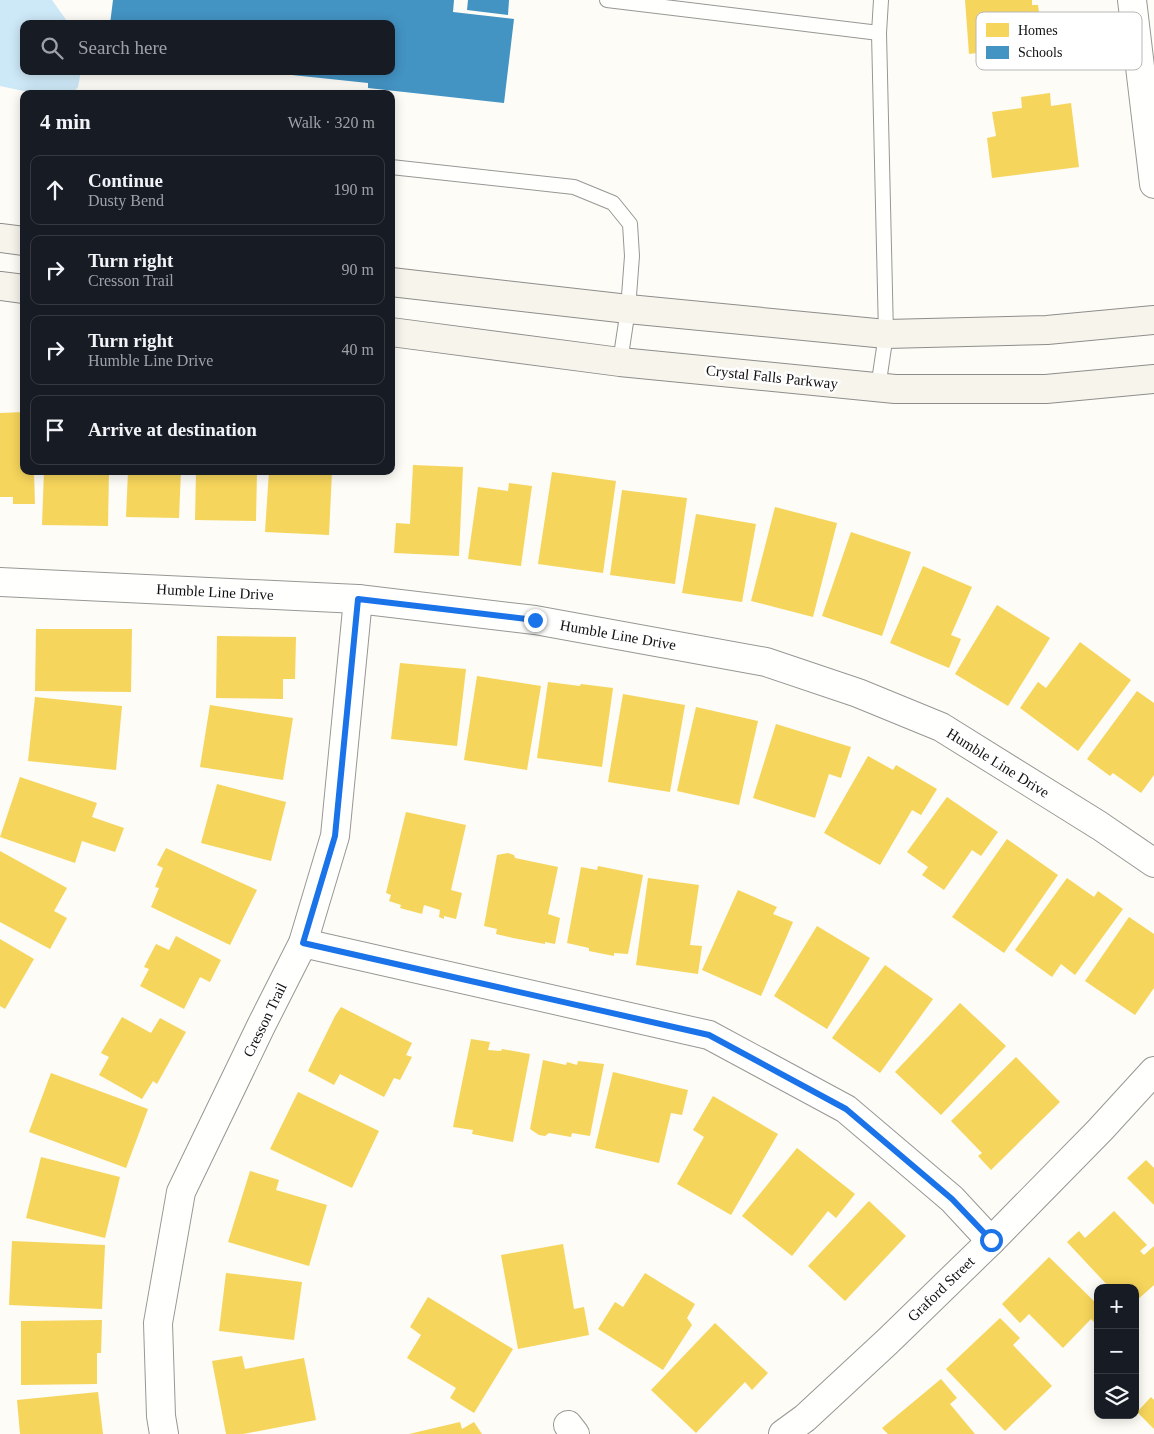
<!DOCTYPE html>
<html lang="en">
<head>
<meta charset="utf-8">
<style>
  body { margin:0; font-family:"Times New Roman",serif; background:#242831; color:#f1f3f6 }
  .controls { position:absolute; right:15px; bottom:15px; display:grid; overflow:hidden; border-radius:10px; box-shadow:0 2px 12px #0003 }
  .controls button { width:45px; height:45px; display:grid; place-items:center; padding:0; border:0; border-bottom:1px solid #363941; background:#171b24; color:#f1f3f6; font:25px sans-serif }
  .stop { position:absolute; width:15px; height:15px; margin:-11px; border:4px solid #1a73e8; border-radius:50%; background:#fff }
  .stop.end { background:#1a73e8; border-color:#fff; box-shadow:0 1px 5px #0008 }
  .list { margin:0; padding:0; list-style:none }
  h2 { display:flex; justify-content:space-between; align-items:center; height:65px; margin:0; padding:0 20px; font-size:21px }
  h2 small { font-size:16px; font-weight:400; color:#9ea1a6 }
  .list li { display:grid; grid-template-columns:32px 1fr auto; gap:15px; align-items:center; box-sizing:border-box; height:70px; margin:0 10px 10px; padding:0 10px; border:1px solid #363941; border-radius:10px }
  .list b { display:block; font-size:19px; white-space:nowrap }
  .list p { margin:0; font-size:16px; white-space:nowrap; color:#9ea1a6 }
  .list em { font-size:16px; font-style:normal; color:#9ea1a6 }
  .icon { flex:none; width:28px; height:28px; fill:none; stroke:currentColor; stroke-width:2; stroke-linecap:round; stroke-linejoin:round }
  .map { position:relative; flex:none; width:1154px; height:1434px; overflow:hidden }
  .search { position:absolute; background:#171b24; box-shadow:0 2px 12px #0003; left:20px; top:20px; width:375px; height:55px; display:flex; align-items:center; gap:12px; box-sizing:border-box; padding:0 18px; border-radius:10px; color:#9ea1a6; font-size:19px }
  .panel { position:absolute; background:#171b24; box-shadow:0 2px 12px #0003; left:20px; top:90px; width:375px; height:385px; border-radius:10px }
  .map>svg:first-child { display:block }
  .water { fill:#cde8f7 }
  .homes { fill:#f6d55c }
  .schools { fill:#4393c3 }
  .lines { fill:none; stroke-linecap:round; stroke-linejoin:round }
  .lane-casing { stroke:#979795; stroke-width:16 }
  .street-casing { stroke:#979795; stroke-width:30 }
  .secondary-casing { stroke:#8e8d8b; stroke-width:30 }
  .lane { stroke:#fffffe; stroke-width:14 }
  .street { stroke:#fffffe; stroke-width:28 }
  .secondary { stroke:#f6f4eb; stroke-width:28 }
  .route { stroke:#1a73e8; stroke-width:6 }
  .labels { text-anchor:middle; stroke-width:5; stroke-linejoin:round; paint-order:stroke }
  .street-label { font-size:15px; fill:#111; stroke:#fff }
  .key { fill:#fff; stroke:#b8b8b8; stroke-width:1 }
  .key-label { font-size:14px; fill:#111 }
</style>
</head>
<body>
<div class="map">
<svg width="1154" height="1434" viewBox="0 0 1154 1434">
  <rect width="100%" height="100%" fill="#fdfcf7"/>
  <!-- water -->
  <path class="water" d="M0,0H52L69,24H24V71H81L78,87L72,94H38L0,86Z"/>
  <!-- homes -->
  <g class="homes">
    <path d="M965,0H1032V5H1038L1040,20L1035,21L1036,27L1040,26L1042,45L969,54Z"/>
    <path d="M1050,93L1051,106L1071,103L1079,167L992,178L987,138L996,136L992,112L1022,108L1021,97Z"/>
    <path d="M24,412V471H34L35,504H13V497H0V413Z"/>
    <path d="M413,465L463,467L459,556L394,553L396,523L410,524Z"/>
    <path d="M44,471H109L108,526L42,525Z"/>
    <path d="M128,471H181L179,518L126,517Z"/>
    <path d="M196,471H257L256,521L195,520Z"/>
    <path d="M269,471H332L329,535L265,532Z"/>
    <path d="M552,472L616,481L603,573L538,564Z"/>
    <path d="M509,483L532,486L521,566L468,559L478,487L508,491Z"/>
    <path d="M622,490L687,498L675,584L610,575Z"/>
    <path d="M775,507L837,523L813,617L751,601Z"/>
    <path d="M696,514L756,524L742,602L682,593Z"/>
    <path d="M851,532L911,552L882,636L822,616Z"/>
    <path d="M923,566L972,587L951,635L961,639L949,668L890,643Z"/>
    <path d="M997,605L1050,638L1008,706L955,674Z"/>
    <path d="M36,629H132L131,692L35,691Z"/>
    <path d="M217,636L296,637L295,679H283V699L216,698Z"/>
    <path d="M1080,642L1131,680L1078,751L1020,708L1038,682L1046,688Z"/>
    <path d="M400,663L466,669L457,746L391,739Z"/>
    <path d="M477,676L541,686L527,770L464,760Z"/>
    <path d="M548,682L580,686L581,684L613,688L602,767L537,758Z"/>
    <path d="M1137,691L1154,703V775L1141,793L1113,773L1110,776L1087,759Z"/>
    <path d="M623,694L685,705L670,792L608,782Z"/>
    <path d="M35,697L122,706L116,770L28,761Z"/>
    <path d="M210,705L293,718L283,780L200,767Z"/>
    <path d="M696,707L758,721L739,805L677,791Z"/>
    <path d="M776,724L851,747L841,778L829,774L815,818L753,798Z"/>
    <path d="M868,756L893,770L896,765L937,789L921,815L912,810L880,865L824,833Z"/>
    <path d="M20,777L97,803L92,817L124,828L115,852L82,841L75,863L0,837Z"/>
    <path d="M217,784L286,802L271,861L201,843Z"/>
    <path d="M947,797L998,832L981,856L972,850L944,890L922,875L928,867L907,852Z"/>
    <path d="M406,812L466,825L451,890L462,893L456,919L444,916V919L439,917L440,910L424,905L422,914L400,908L401,905L389,901L391,895L386,893Z"/>
    <path d="M1007,839L1058,875L1004,953L952,917Z"/>
    <path d="M166,848L257,890L230,945L151,907L159,888L155,887L163,868L157,865Z"/>
    <path d="M0,851L67,888L54,911L67,918L50,949L0,922Z"/>
    <path d="M508,853L514,855L515,858L558,867L548,914L560,918L555,944L545,942V944L513,938L496,934L497,929L484,926L497,855Z"/>
    <path d="M598,866L643,875L628,954L614,953V956L589,951V948L567,943L581,867L597,870Z"/>
    <path d="M648,878L699,885L690,945L702,946L698,974L636,965Z"/>
    <path d="M1067,878L1094,897L1098,891L1123,909L1075,975L1061,964L1052,977L1015,950Z"/>
    <path d="M738,890L777,907L773,914L793,922L761,996L702,970Z"/>
    <path d="M1129,917L1154,934V988L1135,1015L1085,981Z"/>
    <path d="M817,926L870,958L827,1029L774,996Z"/>
    <path d="M176,936L221,960L210,982L200,977L184,1009L140,986L149,969L144,967L156,944L169,950Z"/>
    <path d="M0,939L34,959L5,1009L0,1006Z"/>
    <path d="M885,965L933,999L880,1073L832,1038Z"/>
    <path d="M960,1003L1006,1046L941,1115L895,1072Z"/>
    <path d="M341,1007L412,1043L406,1055L412,1057L400,1080L394,1078L384,1097L340,1074L334,1085L308,1071L335,1016Z"/>
    <path d="M122,1017L151,1033L160,1018L186,1032L157,1084L153,1081L142,1099L99,1075L109,1057L101,1053Z"/>
    <path d="M471,1039L490,1042L488,1050L501,1051L502,1049L530,1054L513,1142L472,1134L473,1130L453,1127Z"/>
    <path d="M1016,1057L1060,1102L991,1170L978,1156L982,1153L951,1121Z"/>
    <path d="M543,1060L566,1065L567,1062L577,1065L578,1061L604,1064L590,1136L572,1133L571,1137L549,1133L545,1136L539,1135L530,1129Z"/>
    <path d="M613,1072L688,1090L682,1115L671,1113L659,1163L595,1148Z"/>
    <path d="M51,1073L148,1109L126,1168L29,1132Z"/>
    <path d="M298,1092L379,1131L352,1188L270,1149Z"/>
    <path d="M713,1096L778,1134L731,1215L677,1184L704,1137L693,1130Z"/>
    <path d="M797,1148L855,1194L836,1218L828,1211L792,1256L742,1216Z"/>
    <path d="M41,1157L120,1177L105,1238L26,1218Z"/>
    <path d="M1146,1160L1154,1168V1205L1127,1178Z"/>
    <path d="M250,1171L279,1180L276,1190L327,1205L309,1266L228,1242Z"/>
    <path d="M869,1201L906,1236L845,1301L808,1266Z"/>
    <path d="M1114,1211L1147,1245L1140,1251L1144,1255L1154,1246V1285L1135,1302V1288H1110L1067,1242L1079,1231L1085,1238Z"/>
    <path d="M12,1241L105,1245L102,1309L9,1305Z"/>
    <path d="M563,1244L574,1309L584,1307L589,1335L518,1349L501,1255Z"/>
    <path d="M1049,1257L1098,1305V1322L1096,1324L1091,1319L1063,1348L1029,1314L1020,1323L1002,1304Z"/>
    <path d="M226,1273L302,1282L294,1340L219,1331Z"/>
    <path d="M645,1273L695,1304L687,1318L692,1325L663,1370L598,1329L615,1302L623,1307Z"/>
    <path d="M428,1297L513,1349L474,1413L450,1398L456,1388L407,1358L421,1335L410,1327Z"/>
    <path d="M1000,1318L1020,1338L1013,1345L1052,1386L1005,1431L946,1369Z"/>
    <path d="M102,1320L101,1353H97V1384L21,1385V1321Z"/>
    <path d="M715,1323L768,1373L752,1390L745,1382L696,1433L651,1390Z"/>
    <path d="M242,1356L245,1369L304,1358L316,1420L243,1434H226L212,1361Z"/>
    <path d="M941,1379L957,1398L950,1404L975,1434H888L882,1428Z"/>
    <path d="M98,1392L103,1434H20L17,1400Z"/>
    <path d="M1151,1397L1154,1400V1429L1137,1412Z"/>
    <path d="M460,1422L462,1429L474,1422L482,1434H409Z"/>
  </g>
  <!-- schools -->
  <g class="schools">
    <path d="M113,0H454L453,12L514,19L504,103L368,88V83L273,73V71H391V24H110Z"/>
    <path d="M468,0H509L508,15L467,10Z"/>
  </g>
  <g class="lines">
    <defs>
      <g id="lane">
        <path d="M607,0L879,33"/>
        <path d="M391,167L574,187L613,203L630,224L632,256L628,309L620,362"/>
        <path d="M878,388L886,334L879,33L881,0"/>
      </g>
      <g id="street">
        <path d="M1132,0L1154,184"/>
        <path d="M0,582L358,599L535,620L766,662L858,693L941,727L1100,826L1154,863"/>
        <path d="M303,943L709,1035L846,1109L952,1199L991,1241"/>
        <path d="M568,1425L575,1434"/>
        <path d="M164,1434L161,1416L158,1323L181,1192L261,1026L303,943L335,836L358,599"/>
        <path d="M783,1434L805,1418L888,1341L991,1241L1100,1130L1154,1071"/>
      </g>
      <g id="secondary">
        <path d="M0,238L24,241"/>
        <path d="M391,282L628,309L886,334L1047,330L1154,320"/>
        <path d="M0,286L24,289"/>
        <path d="M391,332L620,362L895,389H1046L1154,379"/>
      </g>
    </defs>
    <!-- lane casing -->
    <use href="#lane" class="lane-casing"/>
    <!-- street casing -->
    <use href="#street" class="street-casing"/>
    <!-- secondary casing -->
    <use href="#secondary" class="secondary-casing"/>
    <!-- lane -->
    <use href="#lane" class="lane"/>
    <!-- street -->
    <use href="#street" class="street"/>
    <!-- secondary -->
    <use href="#secondary" class="secondary"/>
  </g>
  <g class="lines">
    <!-- route -->
    <path class="route" d="M535,620L358,599L335,836L303,943L709,1035L846,1109L952,1199L991,1240"/>
  </g>
  <g class="labels">
    <!-- street labels -->
    <g class="street-label">
      <text transform="translate(772 377) rotate(6)" y="5">Crystal Falls Parkway</text>
      <text transform="translate(215 592) rotate(3)" y="5">Humble Line Drive</text>
      <text transform="translate(618 635) rotate(10)" y="5">Humble Line Drive</text>
      <text transform="translate(998 763) rotate(32)" y="5">Humble Line Drive</text>
      <text transform="translate(265 1020) rotate(-64)" y="5">Cresson Trail</text>
      <text transform="translate(941 1289) rotate(-44)" y="5">Graford Street</text>
    </g>
  </g>
  <!-- legend -->
  <rect x="976" y="12" width="166" height="58" rx="8" class="key"/>
  <rect x="986" y="23" width="23" height="14" fill="#f6d55c"/>
  <rect x="986" y="46" width="23" height="13" fill="#4393c3"/>
  <g class="key-label">
    <text x="1018" y="35">Homes</text>
    <text x="1018" y="57">Schools</text>
  </g>
</svg>
<div class="controls">
<button>+</button>
<button>−</button>
<button><svg class="icon" aria-label="layers" viewBox="0 0 24 24"><path d="M12 4l9 5-9 5-9-5zM3 14l9 5 9-5"/></svg></button>
</div>
<div class="stop" style="left:991px;top:1240px"></div>
<div class="stop end" style="left:535px;top:620px"></div>
<div class="search"><svg class="icon" aria-label="search" viewBox="0 0 24 24"><circle cx="10" cy="10" r="6"/><path d="M15 15l6 6"/></svg>Search here</div>
<section class="panel">
<h2>4 min<small>Walk · 320 m</small></h2>
<ul class="list">
<li><svg class="icon" aria-label="ahead" viewBox="0 0 24 24"><path d="M12 20V5M6 11l6-6 6 6"/></svg><div><b>Continue</b><p>Dusty Bend</p></div><em>190 m</em></li>
<li><svg class="icon" aria-label="right" viewBox="0 0 24 24"><path d="M7 20v-9h11M14 6l5 5-5 5"/></svg><div><b>Turn right</b><p>Cresson Trail</p></div><em>90 m</em></li>
<li><svg class="icon" aria-label="right" viewBox="0 0 24 24"><path d="M7 20v-9h11M14 6l5 5-5 5"/></svg><div><b>Turn right</b><p>Humble Line Drive</p></div><em>40 m</em></li>
<li><svg class="icon" aria-label="arrive" viewBox="0 0 24 24"><path d="M6 21V4h12l-3 4 3 4H6"/></svg><div><b>Arrive at destination</b></div></li>
</ul>
</section>
</div>
</body>
</html>
